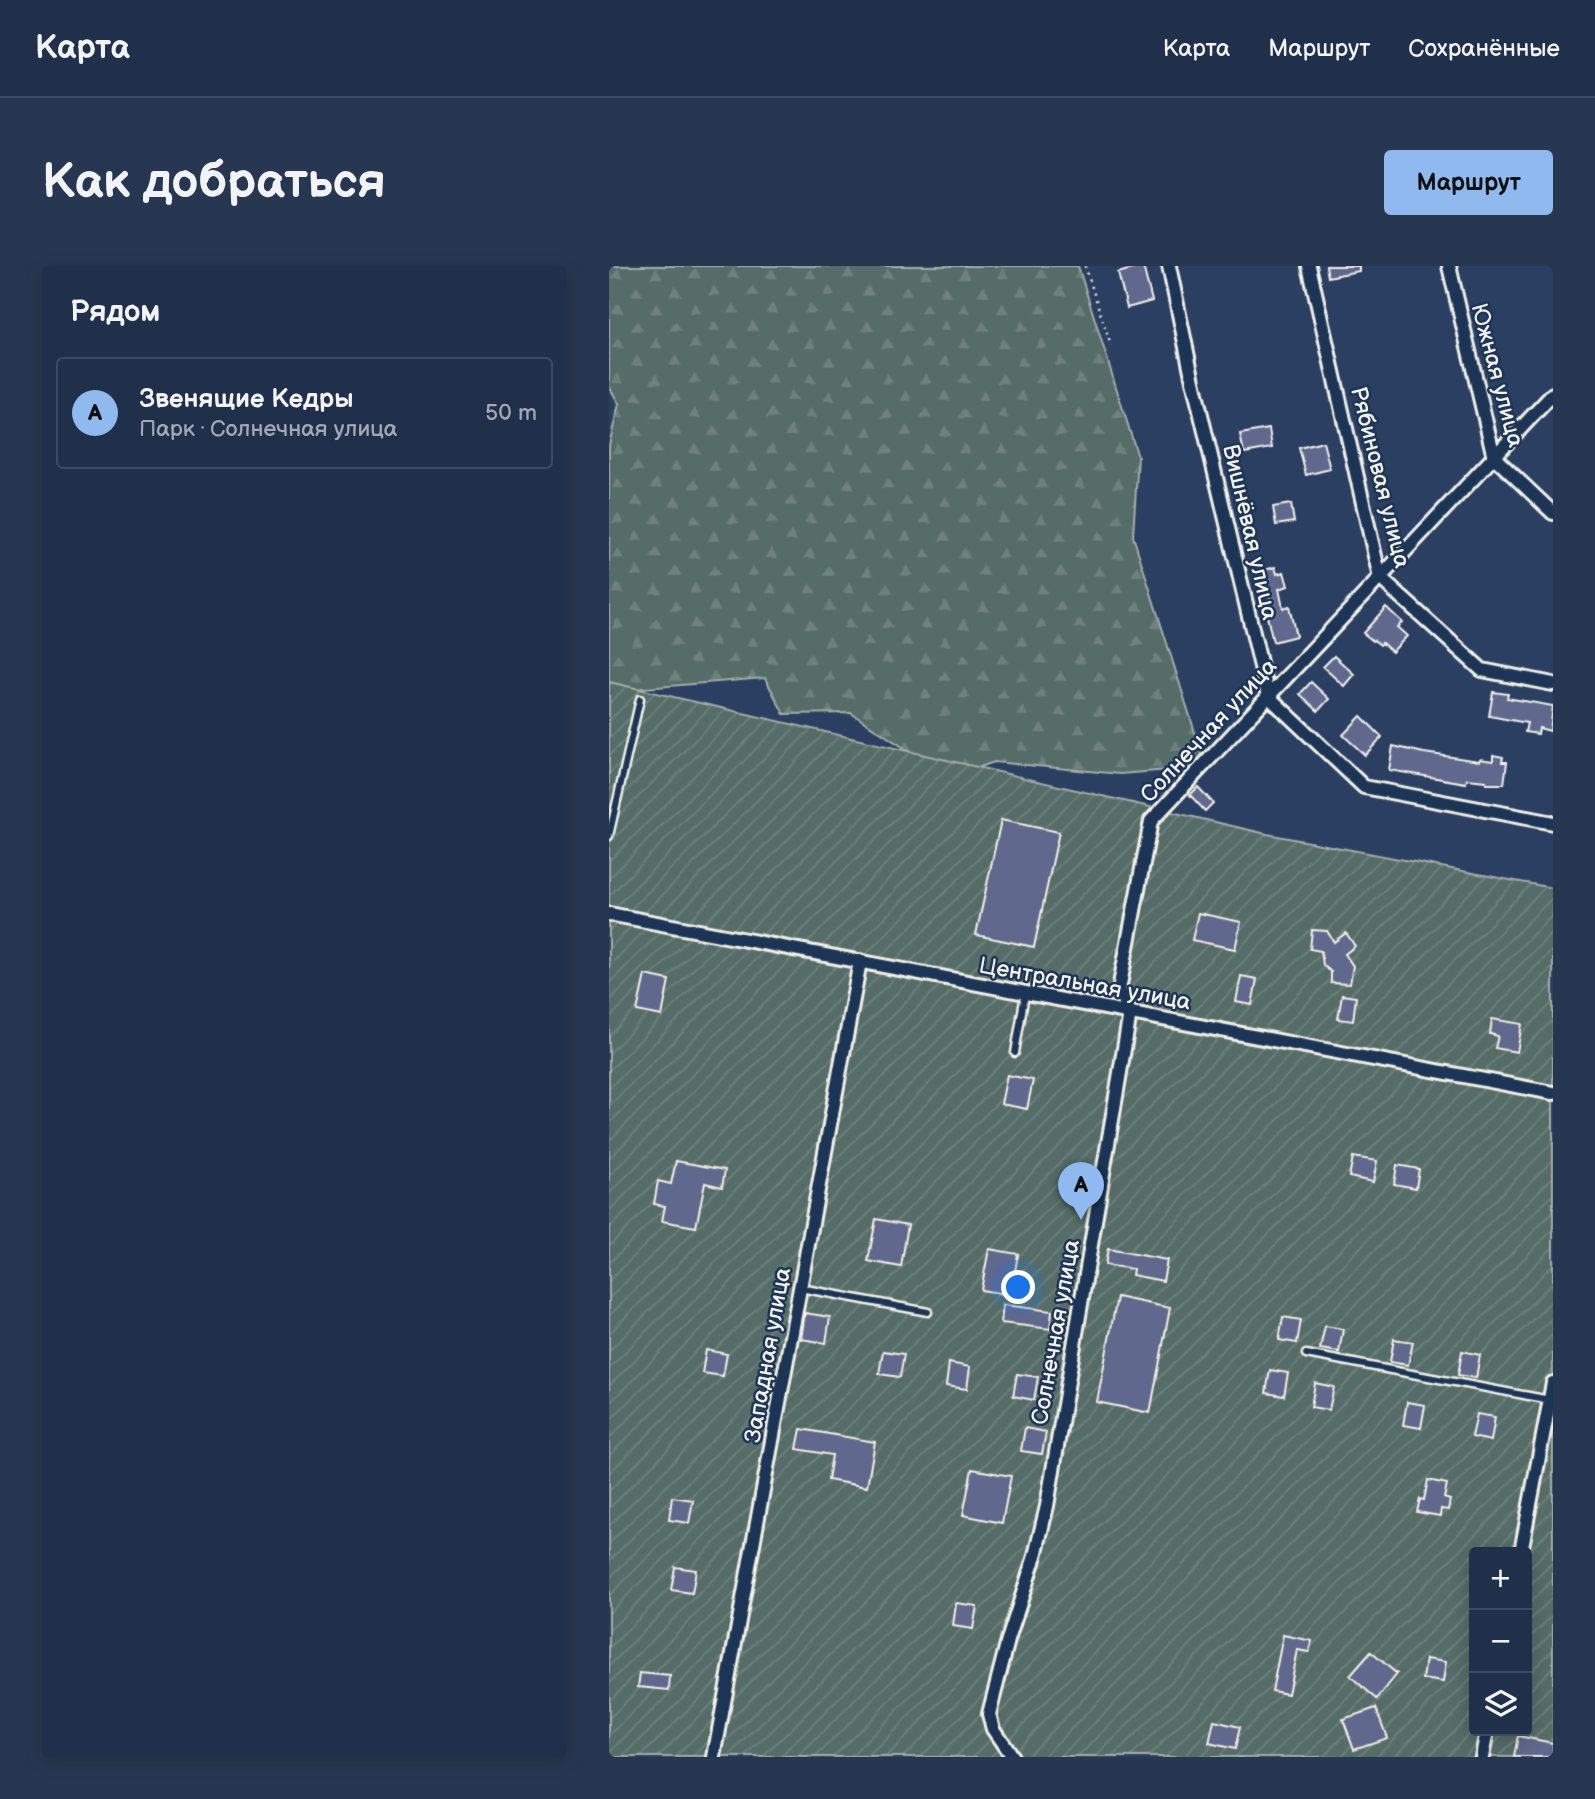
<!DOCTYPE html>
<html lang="ru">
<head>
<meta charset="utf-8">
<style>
  body { margin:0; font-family:"Balsamiq Sans",sans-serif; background:#283751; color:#f1f3f6 }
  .controls { position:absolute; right:21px; bottom:21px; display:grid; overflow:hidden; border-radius:7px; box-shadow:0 4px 18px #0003 }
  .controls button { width:63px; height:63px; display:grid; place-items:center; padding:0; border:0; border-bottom:2px solid #3d4a62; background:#202f4a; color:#f1f3f6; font:35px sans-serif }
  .you { position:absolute; left:410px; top:1022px; width:24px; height:24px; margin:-18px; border:5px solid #fff; border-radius:50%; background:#1a73e8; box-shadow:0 0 0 10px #1a73e833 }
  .badge { display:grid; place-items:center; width:46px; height:46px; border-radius:50%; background:#90b9f0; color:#111; font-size:23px; font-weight:700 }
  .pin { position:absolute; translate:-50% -58px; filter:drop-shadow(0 2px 4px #0008) }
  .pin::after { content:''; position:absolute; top:37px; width:24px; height:21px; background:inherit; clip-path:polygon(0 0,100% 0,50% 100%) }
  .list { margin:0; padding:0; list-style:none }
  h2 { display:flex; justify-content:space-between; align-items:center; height:91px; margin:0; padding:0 28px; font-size:30px }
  h2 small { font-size:23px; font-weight:400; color:#a2a9b5 }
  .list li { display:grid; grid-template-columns:46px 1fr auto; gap:21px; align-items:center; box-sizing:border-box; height:112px; margin:0 14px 14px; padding:0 14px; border:2px solid #3d4a62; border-radius:7px }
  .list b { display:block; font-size:26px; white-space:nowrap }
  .list p { margin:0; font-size:23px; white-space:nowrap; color:#a2a9b5 }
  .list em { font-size:23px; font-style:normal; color:#a2a9b5 }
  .icon { flex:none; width:38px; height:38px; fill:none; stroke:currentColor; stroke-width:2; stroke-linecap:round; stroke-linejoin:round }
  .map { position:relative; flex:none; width:944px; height:1491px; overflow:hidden; border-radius:7px }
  header { display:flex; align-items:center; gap:42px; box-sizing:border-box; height:98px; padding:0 35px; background:#202f4a; border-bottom:2px solid #3d4a62 }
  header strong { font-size:33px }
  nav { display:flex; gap:38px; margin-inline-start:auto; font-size:24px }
  .intro { display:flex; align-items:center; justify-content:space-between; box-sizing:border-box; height:168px; padding:0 42px }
  h1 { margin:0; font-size:49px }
  .button { padding:18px 32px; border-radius:7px; background:#90b9f0; color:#111; font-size:24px; font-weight:700 }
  main { display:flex; gap:42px; padding:0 42px }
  aside { flex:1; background:#202f4a; border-radius:7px; box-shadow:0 4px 18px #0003 }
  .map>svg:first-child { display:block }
  .forest { fill:url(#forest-firs); stroke:#a5aea8; stroke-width:2 }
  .garden { fill:url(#garden-furrows); stroke:#a5aea8; stroke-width:2; fill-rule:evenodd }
  .building { fill:#60678e; stroke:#f4f1e8; stroke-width:2 }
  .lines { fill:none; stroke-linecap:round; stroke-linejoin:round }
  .lane-casing { stroke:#f4f1e8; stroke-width:11 }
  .street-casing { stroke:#f4f1e8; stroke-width:18 }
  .path { stroke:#f4f1e8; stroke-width:2.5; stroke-dasharray:2 5; stroke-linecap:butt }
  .lane { stroke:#1d3557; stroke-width:6 }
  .street { stroke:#1d3557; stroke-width:12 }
  .labels { text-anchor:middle; stroke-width:5; stroke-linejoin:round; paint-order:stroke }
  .street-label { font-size:23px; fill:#f4f1e8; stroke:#1d3557 }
</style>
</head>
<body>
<header>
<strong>Карта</strong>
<nav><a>Карта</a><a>Маршрут</a><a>Сохранённые</a></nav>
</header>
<div class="intro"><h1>Как добраться</h1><a class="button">Маршрут</a></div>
<main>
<aside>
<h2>Рядом<small></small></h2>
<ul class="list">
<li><span class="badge">A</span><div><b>Звенящие Кедры</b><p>Парк · Солнечная улица</p></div><em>50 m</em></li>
</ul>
</aside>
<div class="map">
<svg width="944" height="1491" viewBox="0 0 944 1491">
  <defs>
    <pattern id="forest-firs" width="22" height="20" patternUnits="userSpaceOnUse" patternTransform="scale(1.75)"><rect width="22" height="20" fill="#566c67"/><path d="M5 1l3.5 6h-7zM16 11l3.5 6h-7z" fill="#6f817d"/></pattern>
    <pattern id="garden-furrows" width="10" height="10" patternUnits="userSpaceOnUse" patternTransform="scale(1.75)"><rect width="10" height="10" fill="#566c67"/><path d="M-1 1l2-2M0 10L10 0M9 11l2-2" fill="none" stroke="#6f817d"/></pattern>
  </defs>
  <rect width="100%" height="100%" fill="#2a3f62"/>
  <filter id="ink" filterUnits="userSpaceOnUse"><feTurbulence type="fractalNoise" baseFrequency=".0143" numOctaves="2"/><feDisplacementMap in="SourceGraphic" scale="14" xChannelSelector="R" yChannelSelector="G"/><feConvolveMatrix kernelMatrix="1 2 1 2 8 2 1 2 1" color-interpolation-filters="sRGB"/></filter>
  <g filter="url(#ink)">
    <!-- forest -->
    <path class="forest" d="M0,0H469L529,191L524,270L597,501L511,508L385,496L341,512L242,447L175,448L156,412L0,425V179L10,138L0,120Z"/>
    <!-- garden -->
    <path class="garden" d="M0,416L658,568L944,622V1491H0ZM865,1286H918V1465H865Z"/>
    <!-- building -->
    <g class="building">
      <path d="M534,0L543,35L518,42L509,7Z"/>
      <path d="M717,0H750V5L719,11Z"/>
      <path d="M660,163L663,182L635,187L631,168Z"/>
      <path d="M714,176L721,203L697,209L690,182Z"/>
      <path d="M682,238L685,256L667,259L664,241Z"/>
      <path d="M666,301L668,308L675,306L679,320L670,323L674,342L680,340L687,370L664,376L657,346L664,344L659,325H656L652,311L657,309L656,304Z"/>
      <path d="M777,341L793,356L788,361L798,370L783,386L773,377L771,379L765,374L764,375L754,367Z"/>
      <path d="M725,390L745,408L735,420L714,401Z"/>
      <path d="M702,416L720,433L709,445L691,428Z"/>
      <path d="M884,426L899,428L898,432L944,440L941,465L930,462L929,468L916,466L918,457L880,450Z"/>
      <path d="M752,450L773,471L756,489L734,469Z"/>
      <path d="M784,480L815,487L870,495L871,493L884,495V489L894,491L893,496H898L895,518H877V515L858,513L857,517L780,504Z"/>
      <path d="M589,521L604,537L596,545L581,529Z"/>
      <path d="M392,554L450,566L425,681L367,669Z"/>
      <path d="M589,647L632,656L626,683L583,674Z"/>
      <path d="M703,664L718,665L725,676L737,667L746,680L736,688L744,700L741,718L722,717V706L714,699L712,685L701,683Z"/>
      <path d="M36,709L60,714L53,750L28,745Z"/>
      <path d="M632,710L648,713L643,739L627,736Z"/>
      <path d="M733,729L747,731L744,755L729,753Z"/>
      <path d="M883,753L913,758L908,786L886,782L889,770L881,768Z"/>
      <path d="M398,809L424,814L418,843L392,838Z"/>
      <path d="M744,891L768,895L764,916L740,911Z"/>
      <path d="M67,895L116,904L113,921L96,917L87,961L53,955L56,940L45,938L49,915L62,918Z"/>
      <path d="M788,899L810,903L807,922L785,918Z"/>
      <path d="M267,953L299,959L292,1001L259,995Z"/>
      <path d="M380,983L409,988L402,1029L372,1024Z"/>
      <path d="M499,983L558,994L554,1015L523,1009L524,1003L496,999Z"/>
      <path d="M508,1031L561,1042L541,1147L488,1136Z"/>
      <path d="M394,1039L443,1045L441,1063L392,1057Z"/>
      <path d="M196,1047L221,1051L217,1077L192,1073Z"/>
      <path d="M674,1051L692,1054L688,1077L670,1074Z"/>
      <path d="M716,1060L734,1063L730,1086L711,1083Z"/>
      <path d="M785,1073L804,1076L799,1099L781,1096Z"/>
      <path d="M97,1084L118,1088L114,1110L93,1107Z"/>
      <path d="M274,1085L295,1088L291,1111L270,1108Z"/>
      <path d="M853,1085L871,1089L867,1112L849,1109Z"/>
      <path d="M340,1097L361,1101L358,1123L337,1120Z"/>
      <path d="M661,1104L679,1107L675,1130L657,1127Z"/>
      <path d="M408,1108L429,1111L425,1134L404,1130Z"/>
      <path d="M706,1117L725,1121L720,1144L702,1141Z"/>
      <path d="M798,1136L816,1139L812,1162L794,1159Z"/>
      <path d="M868,1148L886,1151L882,1175L863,1171Z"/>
      <path d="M416,1162L437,1166L433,1188L412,1185Z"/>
      <path d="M192,1163L266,1176L258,1221L219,1214L223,1189L188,1183Z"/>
      <path d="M363,1203L402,1210L393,1257L354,1249Z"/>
      <path d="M819,1214L838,1218L835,1232L841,1234L839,1244L832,1243L831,1250L808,1246L811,1233L815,1234Z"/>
      <path d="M63,1231L84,1234L80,1257L60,1254Z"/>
      <path d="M66,1301L87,1304L83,1327L62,1324Z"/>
      <path d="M347,1337L368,1340L364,1363L344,1360Z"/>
      <path d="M674,1369L703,1375L700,1386L688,1384L679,1428L663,1425Z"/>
      <path d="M762,1386L788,1408L768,1433L741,1410Z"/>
      <path d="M817,1393L837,1396L834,1416L814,1413Z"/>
      <path d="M31,1407L61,1410L60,1424L29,1421Z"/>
      <path d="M767,1442L778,1472L745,1483L734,1453Z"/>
      <path d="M605,1455L631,1461L626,1483L600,1477Z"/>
      <path d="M909,1470L944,1477V1491H905Z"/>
    </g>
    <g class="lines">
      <defs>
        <g id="lane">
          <path d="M0,570L31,433"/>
          <path d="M406,787L416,728"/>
          <path d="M191,1022L319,1046"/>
          <path d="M697,1088L941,1134"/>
        </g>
        <g id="street">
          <path d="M560,0L584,115L659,430L755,521L944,557"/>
          <path d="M700,0L771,312L873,404L944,418"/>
          <path d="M840,0L885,191L944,247"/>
          <path d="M0,648L944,827"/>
          <path d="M912,1286L944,1117"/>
          <path d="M105,1491L251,695"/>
          <path d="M403,1491L384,1463L380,1448L399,1374L426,1290L438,1240L521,747L510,724L542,555L944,128"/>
          <path d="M873,1491L878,1465"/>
        </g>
      </defs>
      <!-- lane casing -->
      <use href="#lane" class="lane-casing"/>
      <!-- street casing -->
      <use href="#street" class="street-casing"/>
      <!-- path -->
      <path class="path" d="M476,0L502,80"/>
      <!-- lane -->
      <use href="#lane" class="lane"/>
      <!-- street -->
      <use href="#street" class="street"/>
    </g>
  </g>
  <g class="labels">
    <!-- street labels -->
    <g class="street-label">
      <text transform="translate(889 109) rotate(75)" y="8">Южная улица</text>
      <text transform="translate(772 211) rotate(76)" y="8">Рябиновая улица</text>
      <text transform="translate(642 266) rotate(77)" y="8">Вишнёвая улица</text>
      <text transform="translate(599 464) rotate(-47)" y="8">Солнечная улица</text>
      <text transform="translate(476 717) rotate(10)" y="8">Центральная улица</text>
      <text transform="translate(446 1066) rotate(-80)" y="8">Солнечная улица</text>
      <text transform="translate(158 1089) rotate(-80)" y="8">Западная улица</text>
    </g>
  </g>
</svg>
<div class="controls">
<button>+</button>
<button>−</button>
<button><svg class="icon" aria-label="layers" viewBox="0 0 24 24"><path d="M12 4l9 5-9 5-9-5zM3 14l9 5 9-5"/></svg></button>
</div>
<div class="you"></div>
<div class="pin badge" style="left:472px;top:954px">A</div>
</div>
</main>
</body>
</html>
